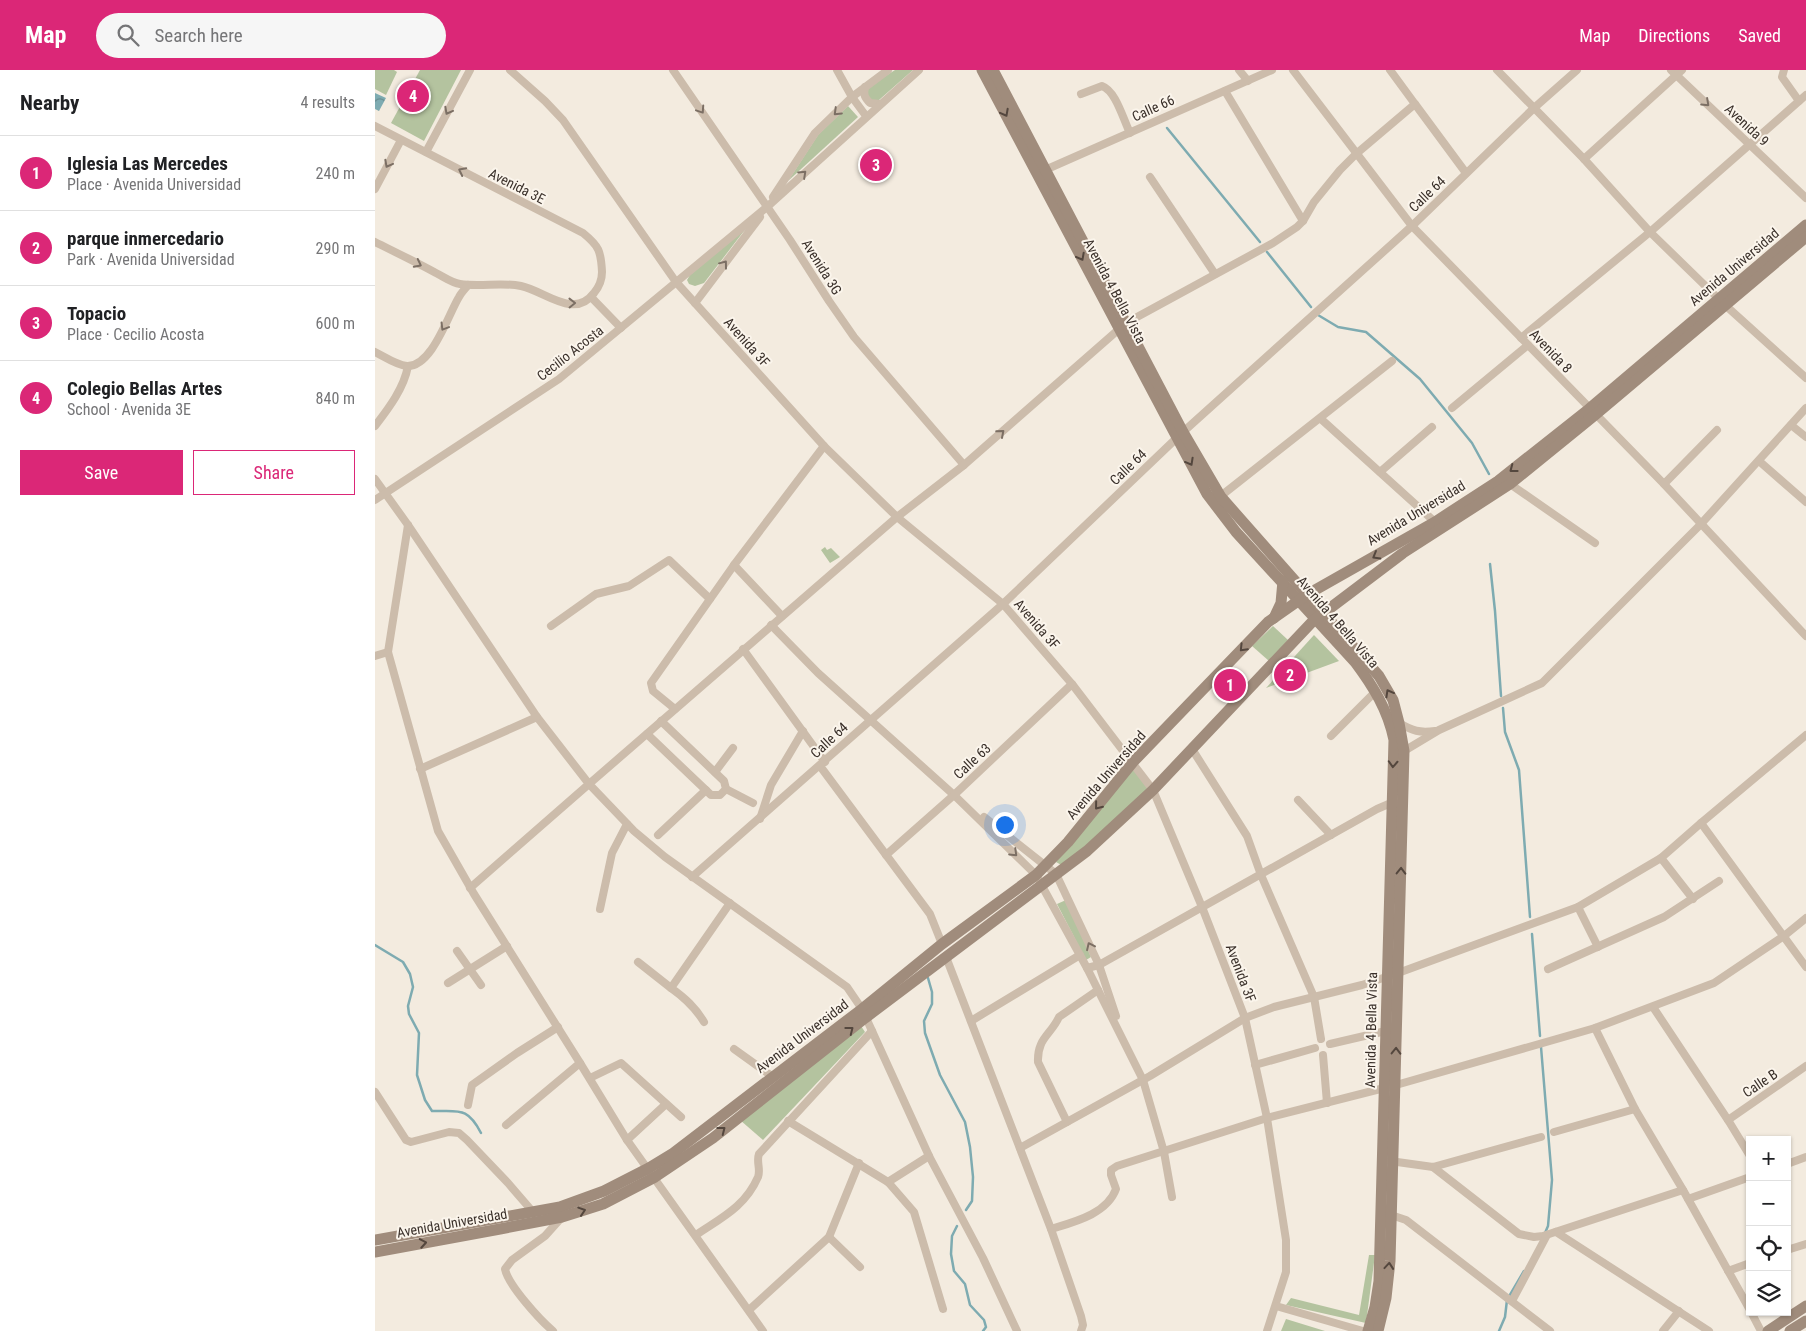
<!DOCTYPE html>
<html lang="en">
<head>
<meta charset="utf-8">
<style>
  body { margin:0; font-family:"Roboto Condensed",sans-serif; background:#f6f6f6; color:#202124 }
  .controls { position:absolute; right:15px; bottom:15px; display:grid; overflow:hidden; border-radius:0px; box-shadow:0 1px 4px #0004 }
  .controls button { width:45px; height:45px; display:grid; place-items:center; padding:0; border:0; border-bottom:1px solid #e0e0e0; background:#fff; color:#202124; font:25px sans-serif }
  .you { position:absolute; left:629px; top:754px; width:18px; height:18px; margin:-12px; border:4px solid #fff; border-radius:50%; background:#1a73e8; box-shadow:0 0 0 8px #1a73e833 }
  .badge { display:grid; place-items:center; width:32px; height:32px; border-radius:50%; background:#db2777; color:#fff; font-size:16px; font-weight:700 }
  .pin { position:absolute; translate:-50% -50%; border:2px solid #fff; box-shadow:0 1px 5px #0006 }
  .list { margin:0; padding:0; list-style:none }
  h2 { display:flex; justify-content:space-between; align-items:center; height:65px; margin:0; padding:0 20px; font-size:21px }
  h2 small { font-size:16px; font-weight:400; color:#757577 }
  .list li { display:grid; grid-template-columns:32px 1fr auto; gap:15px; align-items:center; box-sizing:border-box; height:75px; padding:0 20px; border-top:1px solid #e0e0e0 }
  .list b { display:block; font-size:19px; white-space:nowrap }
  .list p { margin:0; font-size:16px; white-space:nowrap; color:#757577 }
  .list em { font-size:16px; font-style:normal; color:#757577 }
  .actions { display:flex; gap:10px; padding:15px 20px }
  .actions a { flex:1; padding:11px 0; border:1px solid #db2777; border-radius:0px; text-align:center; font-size:18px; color:#db2777 }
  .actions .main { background:#db2777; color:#fff }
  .icon { flex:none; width:28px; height:28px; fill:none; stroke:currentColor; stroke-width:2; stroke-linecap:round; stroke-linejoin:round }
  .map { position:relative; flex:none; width:1431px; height:1261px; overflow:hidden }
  header { display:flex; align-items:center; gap:30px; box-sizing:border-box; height:70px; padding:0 25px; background:#db2777; color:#fff }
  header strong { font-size:24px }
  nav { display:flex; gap:28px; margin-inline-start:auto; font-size:18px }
  .search { width:350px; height:45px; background:#f6f6f6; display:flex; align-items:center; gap:12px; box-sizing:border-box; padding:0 18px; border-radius:28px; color:#757577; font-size:19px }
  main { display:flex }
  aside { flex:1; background:#fff }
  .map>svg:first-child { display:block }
  .green { fill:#b4c39f }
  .water { fill:url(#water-waves) }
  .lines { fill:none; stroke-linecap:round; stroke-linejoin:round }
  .stream { stroke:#7eabb1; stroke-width:2.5 }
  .street { stroke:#ccbcab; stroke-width:8 }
  .secondary { stroke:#a08c7c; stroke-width:11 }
  .oneway { stroke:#7c6f64 }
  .oneway2 { stroke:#54473e }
  .labels { text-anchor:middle; stroke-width:4; stroke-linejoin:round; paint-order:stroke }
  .street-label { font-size:14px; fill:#3a302a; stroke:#fbf5ec }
</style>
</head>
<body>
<header>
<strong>Map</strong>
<div class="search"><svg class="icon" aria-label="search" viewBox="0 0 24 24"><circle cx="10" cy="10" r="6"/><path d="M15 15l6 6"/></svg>Search here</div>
<nav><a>Map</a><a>Directions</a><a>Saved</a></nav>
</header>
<main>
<aside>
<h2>Nearby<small>4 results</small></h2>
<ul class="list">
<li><span class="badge">1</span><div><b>Iglesia Las Mercedes</b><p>Place · Avenida Universidad</p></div><em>240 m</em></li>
<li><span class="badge">2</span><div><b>parque inmercedario</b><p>Park · Avenida Universidad</p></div><em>290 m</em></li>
<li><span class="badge">3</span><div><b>Topacio</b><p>Place · Cecilio Acosta</p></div><em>600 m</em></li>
<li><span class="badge">4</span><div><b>Colegio Bellas Artes</b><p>School · Avenida 3E</p></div><em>840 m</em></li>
</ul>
<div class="actions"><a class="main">Save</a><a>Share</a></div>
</aside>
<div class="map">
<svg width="1431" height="1261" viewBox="0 0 1431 1261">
  <defs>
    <pattern id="water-waves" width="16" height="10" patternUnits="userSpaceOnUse" patternTransform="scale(1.25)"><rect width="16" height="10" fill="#7eabb1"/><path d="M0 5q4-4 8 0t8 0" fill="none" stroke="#688c90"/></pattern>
  </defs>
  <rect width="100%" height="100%" fill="#f3ebdf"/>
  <!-- green -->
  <g class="green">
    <path d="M0,0H19L22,2L11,25L0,19Z"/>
    <path d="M45,0H86L49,71L16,53Z"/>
    <path d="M520,0H538L504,30H496L492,26V18Z"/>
    <path d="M473,36L483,47L413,111L443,65Z"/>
    <path d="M372,157L329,213L320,216L314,214L312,210L315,205Z"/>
    <path d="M450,477L452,480L456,478L465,487L455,493L446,480Z"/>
    <path d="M898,556L913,570L894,591L877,576Z"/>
    <path d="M939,565L964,591L891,618Z"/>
    <path d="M758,692L778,720L688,796L681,792Z"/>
    <path d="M691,830L716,887L711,890L682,834Z"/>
    <path d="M486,956L490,962L388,1070L365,1050Z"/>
    <path d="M994,1185H1000L991,1253L911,1235L916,1228L984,1245Z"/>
    <path d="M911,1249L950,1261H906Z"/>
  </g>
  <!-- water -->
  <path class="water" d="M0,23L11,28L4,41L0,39Z"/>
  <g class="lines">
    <!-- stream -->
    <g class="stream">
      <path d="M792,58L885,172"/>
      <path d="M892,182L936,237"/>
      <path d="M943,245L963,257L991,262L1045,309L1097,373L1114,404"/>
      <path d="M1115,494L1120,541L1126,626"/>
      <path d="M1128,638L1130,662L1144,700L1155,847"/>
      <path d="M1157,864L1165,966"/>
      <path d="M0,875L28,892L35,904L38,917L33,936L34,944L44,963L42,1005L50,1030L57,1041C84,1042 92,1036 106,1063"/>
      <path d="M553,908L557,922V934L549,951L550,963L565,1005L590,1052L595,1077L598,1107L597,1131L591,1140"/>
      <path d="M1166,977L1177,1110L1173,1156L1170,1163"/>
      <path d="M582,1156L577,1166L576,1184L579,1201L590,1214L595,1235L609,1250L611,1257L608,1261"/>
      <path d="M1124,1261L1130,1247L1132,1230L1149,1201"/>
    </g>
    <!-- street -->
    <g class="street">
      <path d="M135,0L170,31L188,50L301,212L449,376L522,447L628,534L697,614L778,720L827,837L870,948L892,1048L911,1170V1202L892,1261"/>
      <path d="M298,0L415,170L454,231L479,267L589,395"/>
      <path d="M462,0L477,27L491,46"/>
      <path d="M864,0L873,11"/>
      <path d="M918,0L1037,156L1289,414L1431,566"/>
      <path d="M1122,0L1209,89L1275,162L1350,235L1431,308"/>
      <path d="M1296,0L1431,128"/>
      <path d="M1409,0L1407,7L1424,31"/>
      <path d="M490,17C488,25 490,28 495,33L505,34"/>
      <path d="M850,21L928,151"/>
      <path d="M706,24L727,16C741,21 748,49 755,63"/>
      <path d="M1040,34L1091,103"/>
      <path d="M0,56L208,163C224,176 226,181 227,202C227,210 224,217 219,223C199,250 170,221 146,216C127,212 106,217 85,214C77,213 69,207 61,203C41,192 20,182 0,172"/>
      <path d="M51,82L95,0"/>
      <path d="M1209,89L1307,0"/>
      <path d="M670,100L897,0"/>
      <path d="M775,107L840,204"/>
      <path d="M0,119L26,70"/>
      <path d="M398,127L440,63L477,27L513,0"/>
      <path d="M216,227L246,258"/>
      <path d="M320,233L385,147"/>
      <path d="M1146,268L1275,162L1431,25"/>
      <path d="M0,282C10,287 21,295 32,296C57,297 73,245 84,227C86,223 90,219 93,215"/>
      <path d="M1077,338L1153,275"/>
      <path d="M946,349L1060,452"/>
      <path d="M1416,355L1431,367"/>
      <path d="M0,356C14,338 29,318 33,296"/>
      <path d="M1384,391L1431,432"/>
      <path d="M1005,402L1057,357"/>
      <path d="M0,409L33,455L162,647L214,714L95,818"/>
      <path d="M1135,414L1220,473"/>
      <path d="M1289,414L1342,360"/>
      <path d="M842,429L1017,291"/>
      <path d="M0,430L184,309L392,137L544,0"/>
      <path d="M33,455L13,582L63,761L99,824L205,993L252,1070L388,1261"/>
      <path d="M359,495L407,546"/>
      <path d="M396,555L443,603L579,725L661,805L712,898L768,1010L789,1082L797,1127"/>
      <path d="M176,556L221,524L254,516L294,490L335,529"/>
      <path d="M368,579L450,692"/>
      <path d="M0,586L13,582"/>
      <path d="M300,639L278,621L276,613L359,495L449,376"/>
      <path d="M1024,653C1038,661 1044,663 1060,661"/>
      <path d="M272,664L336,725H345L351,719L349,711L286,651"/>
      <path d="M956,666L1000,622"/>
      <path d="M817,679L872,766L886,805L939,927L946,969"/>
      <path d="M1029,681L1064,660L1167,613L1325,455L1431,338"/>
      <path d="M445,696L555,844L567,874"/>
      <path d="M45,699L162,647"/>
      <path d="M340,702L358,678"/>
      <path d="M351,719L378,733"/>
      <path d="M923,730L956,765"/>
      <path d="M609,747L681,804L724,895L741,946"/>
      <path d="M385,749L396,715L428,661"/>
      <path d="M1326,753L1431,897"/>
      <path d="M283,765L331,720"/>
      <path d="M511,785L579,725L697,614"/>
      <path d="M1286,788L1318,829"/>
      <path d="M317,807L628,534L808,362L1037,156L1159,38L1202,0"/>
      <path d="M1203,837L1223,877"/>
      <path d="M225,839L237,783L252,754"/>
      <path d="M82,881L106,915"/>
      <path d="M571,887L676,1159L706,1246L708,1255L706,1261"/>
      <path d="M263,892L296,918"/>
      <path d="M712,898L724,895L1002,739L1016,733H1020"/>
      <path d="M1173,899L1289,847L1344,811"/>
      <path d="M73,913L132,876"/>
      <path d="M1278,937L1353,1050L1375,1086"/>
      <path d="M596,951L705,885"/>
      <path d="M329,952C320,937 310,928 296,918L355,833"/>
      <path d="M1220,958L1260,1039L1308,1120L1375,1240"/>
      <path d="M955,974L1015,960"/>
      <path d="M359,979L398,1007"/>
      <path d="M948,985L952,1033"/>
      <path d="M880,995L940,978"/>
      <path d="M215,1008L246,993L306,1047"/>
      <path d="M0,1022L31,1070L36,1072L74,1062L84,1063L92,1070L133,1113L158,1142"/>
      <path d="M93,1035L97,1015L142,983L183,957"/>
      <path d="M1353,1050L1431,996"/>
      <path d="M413,1051L513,1112L539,1142L568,1239"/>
      <path d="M692,1052L663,992C662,968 676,965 684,947L723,920"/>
      <path d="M131,1055L205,993"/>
      <path d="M1179,1062L1260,1039"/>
      <path d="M252,1070L291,1034"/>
      <path d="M645,1078L775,1006L870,948L899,937L987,915L1023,903L1203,837L1286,788L1326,753L1431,665"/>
      <path d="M1015,1091L1058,1097L1166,1067"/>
      <path d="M1412,1094L1431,1087"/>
      <path d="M1058,1097L1144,1164L1159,1167L1168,1166L1308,1120"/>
      <path d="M513,1112L554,1086"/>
      <path d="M1313,1129L1375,1107"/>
      <path d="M1013,1144L1031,1150L1175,1261"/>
      <path d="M676,1159C699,1152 732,1144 741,1119L736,1105V1100L742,1096L892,1048L1021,1015L1220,958L1339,913L1409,866L1431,848"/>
      <path d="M1181,1162L1334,1261"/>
      <path d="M321,1165C346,1148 370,1137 383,1107C386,1099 381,1092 384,1084L497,961"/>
      <path d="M454,1167L485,1197"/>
      <path d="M1412,1180L1431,1174"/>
      <path d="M1353,1201L1375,1193"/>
      <path d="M1137,1231L1172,1165"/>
      <path d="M901,1236L988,1261"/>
      <path d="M374,1240L454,1167L484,1093"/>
      <path d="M1376,1242L1386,1261"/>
      <path d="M178,1261C165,1250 133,1215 130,1199L137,1190L170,1166L187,1147"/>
      <path d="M642,1261L608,1188L554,1086L487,939L472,917L290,787L259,761L214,714L522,447L589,395L751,253L898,173L922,157L928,151L939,132L965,100L981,84L1040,34L1015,0"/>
      <path d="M1288,1261L1304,1241"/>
    </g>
    <!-- secondary -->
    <g class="secondary">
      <path d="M607,0L832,424L861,462L980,592C998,616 1013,640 1019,670L1004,1211L1000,1237L993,1261"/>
      <path d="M618,0L808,362L846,427L1004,606L1018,630L1024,653L1029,681L1015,1191L1011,1228L1003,1261"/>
      <path d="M899,548L906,533L908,511"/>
      <path d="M0,1170L185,1137L229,1121L274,1098L297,1084L487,939L567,874L661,805L693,772L758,692L893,552L933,524L1060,452L1123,411L1214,339L1431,155"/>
      <path d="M0,1182L125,1159L187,1147L203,1142L228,1134L280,1107L338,1068L490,948L712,781L778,720L938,551L1028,483L1135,414L1220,345L1431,167"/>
      <path d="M1393,1261L1431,1236"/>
      <path d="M1415,1261L1431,1251"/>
    </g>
  </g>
  <!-- one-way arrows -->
  <defs><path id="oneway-chevron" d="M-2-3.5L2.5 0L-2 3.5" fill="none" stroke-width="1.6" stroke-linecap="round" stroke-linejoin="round" transform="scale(1.25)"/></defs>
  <g class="oneway">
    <use href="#oneway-chevron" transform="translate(1331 33) rotate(43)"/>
    <use href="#oneway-chevron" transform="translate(326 40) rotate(56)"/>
    <use href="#oneway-chevron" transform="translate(73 41) rotate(118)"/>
    <use href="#oneway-chevron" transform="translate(462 42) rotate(136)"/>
    <use href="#oneway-chevron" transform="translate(13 94) rotate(118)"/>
    <use href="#oneway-chevron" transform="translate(87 101) rotate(-153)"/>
    <use href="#oneway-chevron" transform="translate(428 104) rotate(-43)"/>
    <use href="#oneway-chevron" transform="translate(43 194) rotate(27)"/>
    <use href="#oneway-chevron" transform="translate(349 194) rotate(-53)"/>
    <use href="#oneway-chevron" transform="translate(197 233) rotate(-1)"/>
    <use href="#oneway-chevron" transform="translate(69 257) rotate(121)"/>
    <use href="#oneway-chevron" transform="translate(626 363) rotate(-41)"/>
    <use href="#oneway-chevron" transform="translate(639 783) rotate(44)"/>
    <use href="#oneway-chevron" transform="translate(715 876) rotate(-115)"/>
  </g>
  <g class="oneway2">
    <use href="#oneway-chevron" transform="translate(630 43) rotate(62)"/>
    <use href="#oneway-chevron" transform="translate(706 187) rotate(62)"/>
    <use href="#oneway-chevron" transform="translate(815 392) rotate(61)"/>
    <use href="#oneway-chevron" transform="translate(1138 399) rotate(143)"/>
    <use href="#oneway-chevron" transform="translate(1001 486) rotate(150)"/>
    <use href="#oneway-chevron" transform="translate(868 578) rotate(134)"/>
    <use href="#oneway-chevron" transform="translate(1014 623) rotate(-119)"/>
    <use href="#oneway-chevron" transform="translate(1018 694) rotate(93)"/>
    <use href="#oneway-chevron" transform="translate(723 736) rotate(129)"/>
    <use href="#oneway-chevron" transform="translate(1026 801) rotate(-89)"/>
    <use href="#oneway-chevron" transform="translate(475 960) rotate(-38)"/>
    <use href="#oneway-chevron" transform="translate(1021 981) rotate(-89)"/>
    <use href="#oneway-chevron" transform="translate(347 1060) rotate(-38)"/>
    <use href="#oneway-chevron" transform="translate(207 1141) rotate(-18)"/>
    <use href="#oneway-chevron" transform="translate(48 1173) rotate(-10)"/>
    <use href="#oneway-chevron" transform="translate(1014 1196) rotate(-85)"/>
  </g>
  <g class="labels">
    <!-- street labels -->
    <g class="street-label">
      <text transform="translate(778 38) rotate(-24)" y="5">Calle 66</text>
      <text transform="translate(1372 55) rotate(43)" y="5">Avenida 9</text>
      <text transform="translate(142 116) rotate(27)" y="5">Avenida 3E</text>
      <text transform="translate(1052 124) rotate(-44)" y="5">Calle 64</text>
      <text transform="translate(447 197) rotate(58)" y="5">Avenida 3G</text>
      <text transform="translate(1359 197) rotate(-40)" y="5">Avenida Universidad</text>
      <text transform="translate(740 221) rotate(62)" y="5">Avenida 4 Bella Vista</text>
      <text transform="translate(372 272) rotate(48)" y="5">Avenida 3F</text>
      <text transform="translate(1176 281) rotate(46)" y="5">Avenida 8</text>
      <text transform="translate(195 283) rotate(-38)" y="5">Cecilio Acosta</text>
      <text transform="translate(753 397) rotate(-44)" y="5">Calle 64</text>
      <text transform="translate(1041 443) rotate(-31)" y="5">Avenida Universidad</text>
      <text transform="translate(963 552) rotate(49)" y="5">Avenida 4 Bella Vista</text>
      <text transform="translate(662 554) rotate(49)" y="5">Avenida 3F</text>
      <text transform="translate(454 670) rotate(-43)" y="5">Calle 64</text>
      <text transform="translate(597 691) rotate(-43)" y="5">Calle 63</text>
      <text transform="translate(731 705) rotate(-49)" y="5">Avenida Universidad</text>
      <text transform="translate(866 903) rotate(69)" y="5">Avenida 3F</text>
      <text transform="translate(996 960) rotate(-89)" y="5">Avenida 4 Bella Vista</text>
      <text transform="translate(427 966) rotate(-37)" y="5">Avenida Universidad</text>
      <text transform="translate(1385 1013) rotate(-34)" y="5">Calle B</text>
      <text transform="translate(77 1153) rotate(-10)" y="5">Avenida Universidad</text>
    </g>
  </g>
</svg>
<div class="controls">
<button>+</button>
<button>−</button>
<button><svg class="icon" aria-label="locate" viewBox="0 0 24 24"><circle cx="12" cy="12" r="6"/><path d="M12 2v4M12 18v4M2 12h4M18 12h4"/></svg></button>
<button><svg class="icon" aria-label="layers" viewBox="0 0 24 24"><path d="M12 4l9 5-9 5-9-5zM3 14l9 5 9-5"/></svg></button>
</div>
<div class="you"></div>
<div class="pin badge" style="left:855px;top:615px">1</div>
<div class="pin badge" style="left:915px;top:605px">2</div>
<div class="pin badge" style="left:501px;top:95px">3</div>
<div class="pin badge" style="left:38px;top:26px">4</div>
</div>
</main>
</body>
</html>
